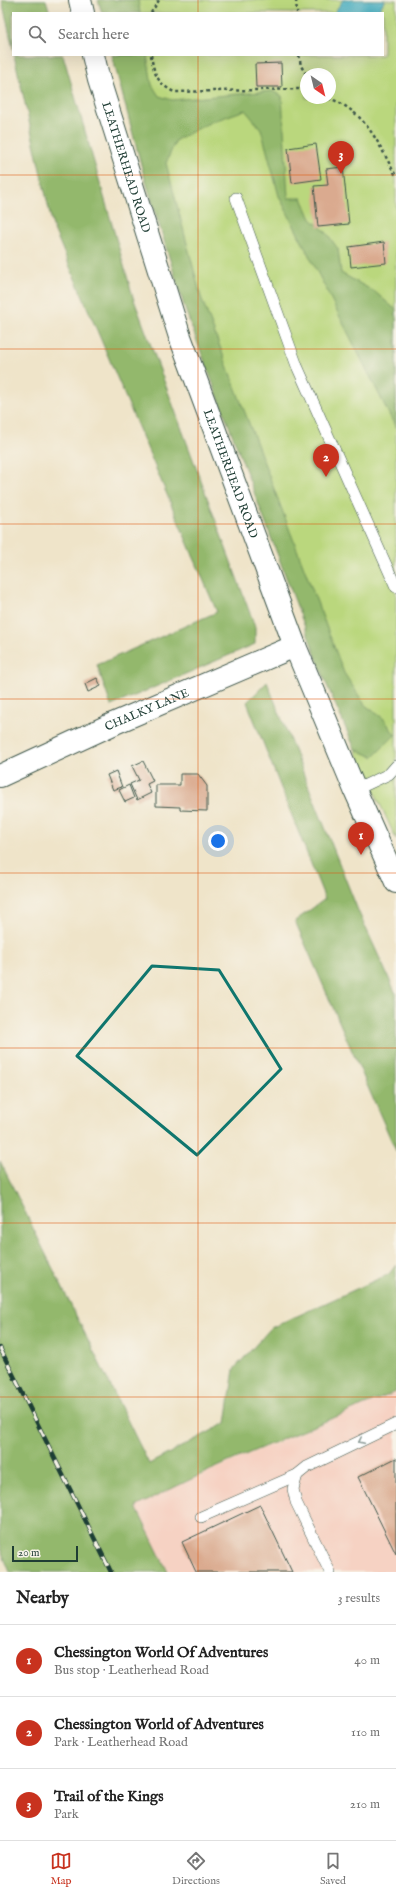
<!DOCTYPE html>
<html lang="en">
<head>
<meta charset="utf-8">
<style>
  body { margin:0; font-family:"IM FELL English",serif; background:#f6f6f6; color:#222 }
  .compass { position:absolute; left:300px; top:68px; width:36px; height:36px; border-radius:50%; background:#fff; box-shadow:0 4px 16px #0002; rotate:145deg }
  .scale { position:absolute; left:12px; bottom:10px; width:66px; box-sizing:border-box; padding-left:4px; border:2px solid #1f3d34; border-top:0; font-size:11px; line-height:14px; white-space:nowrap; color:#1f3d34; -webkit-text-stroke:3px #f7f3e8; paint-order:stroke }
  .you { position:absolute; left:218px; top:841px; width:14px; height:14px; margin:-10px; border:3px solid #fff; border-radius:50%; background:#1a73e8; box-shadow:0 0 0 6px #1a73e833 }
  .badge { display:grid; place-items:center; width:26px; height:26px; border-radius:50%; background:#c8321e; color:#fff; font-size:13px; font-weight:700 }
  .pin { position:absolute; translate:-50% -33px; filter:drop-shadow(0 1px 2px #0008) }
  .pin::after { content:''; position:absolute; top:21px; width:14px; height:12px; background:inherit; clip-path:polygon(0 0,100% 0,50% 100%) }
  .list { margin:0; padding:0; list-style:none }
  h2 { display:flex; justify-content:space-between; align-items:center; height:52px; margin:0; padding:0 16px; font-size:17px }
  h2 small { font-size:13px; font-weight:400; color:#767676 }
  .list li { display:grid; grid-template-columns:26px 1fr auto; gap:12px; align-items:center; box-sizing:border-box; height:72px; padding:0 16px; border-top:1px solid #e0e0e0 }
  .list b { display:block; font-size:15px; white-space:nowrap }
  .list p { margin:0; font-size:13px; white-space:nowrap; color:#767676 }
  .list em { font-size:13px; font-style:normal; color:#767676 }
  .icon { flex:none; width:22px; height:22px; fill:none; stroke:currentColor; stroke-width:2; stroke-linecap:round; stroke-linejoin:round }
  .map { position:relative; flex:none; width:396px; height:1572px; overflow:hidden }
  .search { position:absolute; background:#fff; box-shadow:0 4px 16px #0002; left:12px; right:12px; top:12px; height:44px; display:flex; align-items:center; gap:10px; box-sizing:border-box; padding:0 14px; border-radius:0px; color:#767676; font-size:15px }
  .sheet { height:268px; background:#fff }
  nav { display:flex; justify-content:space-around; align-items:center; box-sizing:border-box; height:56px; border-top:1px solid #e0e0e0; background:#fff; font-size:11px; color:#767676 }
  nav a { display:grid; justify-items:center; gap:2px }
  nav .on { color:#c8321e }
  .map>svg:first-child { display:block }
  .built { fill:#f6d2c3 }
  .green { fill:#bad77d; stroke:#6c8a58; fill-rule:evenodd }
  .forest { fill:#93b86c; stroke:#597a50 }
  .water { fill:#40acbf; stroke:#30747a }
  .building { fill:#daaa8f }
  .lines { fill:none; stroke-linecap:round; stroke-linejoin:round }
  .service-casing { stroke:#3e564a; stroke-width:12 }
  .minor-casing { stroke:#3e564a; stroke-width:24 }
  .trunk-casing { stroke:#3e564a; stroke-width:24 }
  .path { stroke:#3e564a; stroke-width:2.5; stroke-dasharray:3 3; stroke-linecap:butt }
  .service { stroke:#fff; stroke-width:11 }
  .minor { stroke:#fff; stroke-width:22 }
  .trunk { stroke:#fff; stroke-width:22 }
  .rail-casing { stroke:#1f3d34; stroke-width:4.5 }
  .rail { stroke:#f7f3e8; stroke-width:3; stroke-dasharray:9; stroke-linecap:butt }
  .oneway { stroke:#8f9e9a }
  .marked { fill:none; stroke:#0f766e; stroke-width:3; stroke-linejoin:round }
  .grid { fill:none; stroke:#de580e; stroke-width:1; stroke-opacity:0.55 }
  .labels { text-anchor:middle; stroke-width:4; stroke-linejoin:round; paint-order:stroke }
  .street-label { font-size:12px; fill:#1f3d34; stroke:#f7f3e8 }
</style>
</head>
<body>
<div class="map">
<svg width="396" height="1572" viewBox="0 0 396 1572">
  <rect width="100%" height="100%" fill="#f7f3e8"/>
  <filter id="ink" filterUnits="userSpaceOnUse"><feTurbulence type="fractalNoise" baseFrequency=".025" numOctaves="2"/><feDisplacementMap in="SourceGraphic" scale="8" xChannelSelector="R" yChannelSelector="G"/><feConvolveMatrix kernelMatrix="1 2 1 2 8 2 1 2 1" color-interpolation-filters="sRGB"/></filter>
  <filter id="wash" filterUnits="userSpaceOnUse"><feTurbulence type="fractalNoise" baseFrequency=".012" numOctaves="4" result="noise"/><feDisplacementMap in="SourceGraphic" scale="16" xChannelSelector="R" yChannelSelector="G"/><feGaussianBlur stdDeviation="0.9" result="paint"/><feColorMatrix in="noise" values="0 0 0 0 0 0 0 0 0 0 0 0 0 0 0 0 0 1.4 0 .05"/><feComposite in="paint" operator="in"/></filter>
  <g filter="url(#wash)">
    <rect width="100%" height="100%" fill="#efe4c9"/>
    <!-- built -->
    <path class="built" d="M396,1392V1572H168L136,1507L162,1493L245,1456Z"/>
    <!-- green -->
    <path class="green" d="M107,0H396V839L355,749L157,204L120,55H383V13H110ZM306,74H330V98H306Z"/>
    <!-- forest -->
    <g class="forest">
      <path d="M2,0H46L50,13H13V49Z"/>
      <path d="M98,0H138L140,13H102Z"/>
      <path d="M14,55H63L133,297L255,627V644L111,706L97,665L217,612L53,227Z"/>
      <path d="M112,55H147L152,85L159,96L172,100L272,91L282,96L288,198H302L311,219L326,232L338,249L341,273L375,292L396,310V428L279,196L261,129L245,110L211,122L176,140L166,163L201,297L344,673L365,705L384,719L395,735L373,757L355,749L326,683L186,312L143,172Z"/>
      <path d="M267,682L359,913L396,994V1151L295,921L325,899L247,702Z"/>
      <path d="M0,1161L149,1464L226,1423L234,1369L271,1328L389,1274L396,1265V1392C309,1429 219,1462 136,1507L168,1572H10L0,1548Z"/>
    </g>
    <!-- water -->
    <path class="water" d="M343,0H385L377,13H334Z"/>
    <g id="blocks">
      <!-- building -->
      <g class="building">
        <path d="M281,63L282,87H256L255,64Z"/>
        <path d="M316,144L321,179L292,183L288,148Z"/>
        <path d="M343,167L349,224L318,227L314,186L328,185L326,169Z"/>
        <path d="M384,242L386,263L351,267L349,247Z"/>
        <path d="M97,678L101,686L88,692L85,684Z"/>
        <path d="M143,761L153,781L147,784L151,793L137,800L130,784L139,780L132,766Z"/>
        <path d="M116,771L122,787L113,790L107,775Z"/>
        <path d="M180,774H198L207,786V811L180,810V807L156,806V785H180Z"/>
        <path d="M129,785L134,798L125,802L119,790Z"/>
        <path d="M396,1458V1554L358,1477Z"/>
        <path d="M260,1505L292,1572H196L182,1542Z"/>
      </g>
    </g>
  </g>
  <g filter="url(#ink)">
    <use href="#blocks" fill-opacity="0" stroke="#3e564a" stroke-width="1"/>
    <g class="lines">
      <defs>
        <g id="service">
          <path d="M236,198L297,366L396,587"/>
          <path d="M355,790L389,774L396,766"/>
          <path d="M297,1475L293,1489L296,1502L330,1572"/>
          <path d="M201,1517L297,1475L307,1467L396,1424"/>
        </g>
        <g id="minor">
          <path id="s1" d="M0,776L115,723L295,646"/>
        </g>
        <g id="trunk">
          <path d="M80,0L83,13"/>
          <path id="s2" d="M93,55L99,80L179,334L295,646L355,790L396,882"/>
        </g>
      </defs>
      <!-- service casing -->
      <use href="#service" class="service-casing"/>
      <!-- minor casing -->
      <use href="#minor" class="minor-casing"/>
      <!-- trunk casing -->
      <use href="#trunk" class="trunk-casing"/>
      <!-- path -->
      <g class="path">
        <path d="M296,0L297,13"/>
        <path d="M151,13L159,0"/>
        <path d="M151,55C154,74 157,83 174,92L299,89L306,91"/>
        <path d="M299,55L301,66L306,74"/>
        <path d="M328,98C366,111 378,143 396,176"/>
      </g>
      <!-- service -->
      <use href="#service" class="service"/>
      <!-- minor -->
      <use href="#minor" class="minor"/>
      <!-- trunk -->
      <use href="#trunk" class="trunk"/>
      <defs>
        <path id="rail" d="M0,1348L111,1572"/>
      </defs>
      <!-- rail casing -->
      <use href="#rail" class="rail-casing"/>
      <!-- rail -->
      <use href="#rail" class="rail"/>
    </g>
    <!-- one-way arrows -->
    <defs><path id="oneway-chevron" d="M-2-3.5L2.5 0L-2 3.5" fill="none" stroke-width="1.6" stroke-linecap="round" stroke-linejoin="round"/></defs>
    <use class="oneway" href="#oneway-chevron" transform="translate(361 1441) rotate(154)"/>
  </g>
  <!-- marked area -->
  <path class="marked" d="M152,966L219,970L281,1069L197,1155L77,1056Z"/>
  <!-- grid -->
  <path class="grid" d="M198,0V13M198,55V1572M0,175H396M0,349H396M0,524H396M0,699H396M0,873H396M0,1048H396M0,1223H396M0,1397H396"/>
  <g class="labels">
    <!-- street labels -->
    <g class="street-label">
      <text dy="4" stroke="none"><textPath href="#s2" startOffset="117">LEATHERHEAD ROAD</textPath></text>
      <text dy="4" stroke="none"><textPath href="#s2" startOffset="441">LEATHERHEAD ROAD</textPath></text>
      <text dy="4" stroke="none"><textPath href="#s1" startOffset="161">CHALKY LANE</textPath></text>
    </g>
  </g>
</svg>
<svg class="compass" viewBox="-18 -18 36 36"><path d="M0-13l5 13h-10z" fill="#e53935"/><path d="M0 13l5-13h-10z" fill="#767676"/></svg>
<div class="scale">20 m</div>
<div class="you"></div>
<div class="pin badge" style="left:361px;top:855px">1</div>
<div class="pin badge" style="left:326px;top:477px">2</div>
<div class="pin badge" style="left:341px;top:174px">3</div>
<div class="search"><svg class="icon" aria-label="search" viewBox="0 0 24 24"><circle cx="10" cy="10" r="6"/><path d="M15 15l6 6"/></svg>Search here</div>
</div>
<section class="sheet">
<h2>Nearby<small>3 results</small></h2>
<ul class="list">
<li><span class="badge">1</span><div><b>Chessington World Of Adventures</b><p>Bus stop · Leatherhead Road</p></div><em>40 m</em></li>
<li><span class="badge">2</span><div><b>Chessington World of Adventures</b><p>Park · Leatherhead Road</p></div><em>110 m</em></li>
<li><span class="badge">3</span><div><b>Trail of the Kings</b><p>Park</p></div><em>210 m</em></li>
</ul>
</section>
<nav>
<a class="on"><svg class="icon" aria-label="map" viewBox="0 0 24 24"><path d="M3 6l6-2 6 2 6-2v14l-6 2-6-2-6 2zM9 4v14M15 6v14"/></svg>Map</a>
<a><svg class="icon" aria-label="directions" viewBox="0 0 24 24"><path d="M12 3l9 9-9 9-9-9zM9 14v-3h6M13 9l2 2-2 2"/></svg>Directions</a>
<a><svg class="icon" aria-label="saved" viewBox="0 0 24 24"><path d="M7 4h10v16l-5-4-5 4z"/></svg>Saved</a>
</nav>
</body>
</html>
